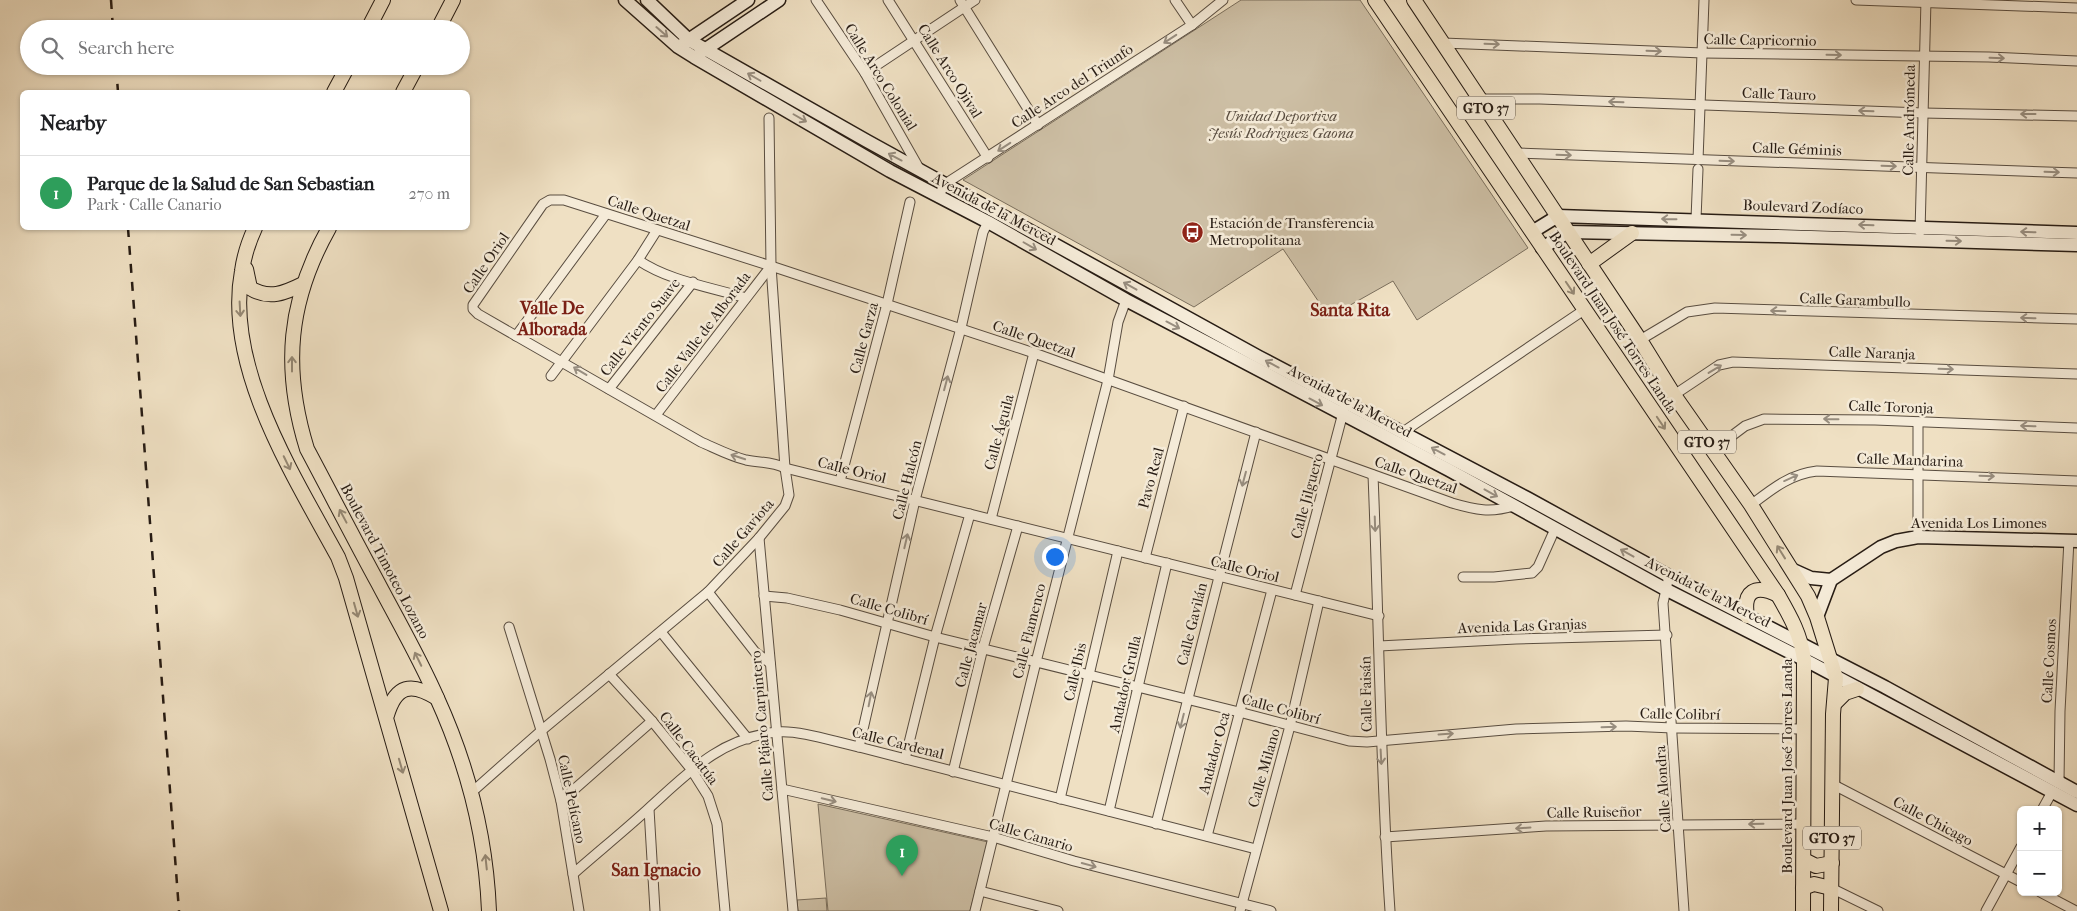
<!DOCTYPE html>
<html lang="en">
<head>
<meta charset="utf-8">
<style>
  body { margin:0; font-family:"IM FELL French Canon",serif; background:#f6f6f6; color:#202124 }
  .controls { position:absolute; right:15px; bottom:15px; display:grid; overflow:hidden; border-radius:8px; box-shadow:0 1px 4px #0004 }
  .controls button { width:45px; height:45px; display:grid; place-items:center; padding:0; border:0; border-bottom:1px solid #e0e0e0; background:#fff; color:#202124; font:25px sans-serif }
  .you { position:absolute; left:1054px; top:556px; width:18px; height:18px; margin:-12px; border:4px solid #fff; border-radius:50%; background:#1a73e8; box-shadow:0 0 0 8px #1a73e833 }
  .badge { display:grid; place-items:center; width:32px; height:32px; border-radius:50%; background:#ea580c; color:#fff; font-size:16px; font-weight:700 }
  .pin { position:absolute; translate:-50% -41px; filter:drop-shadow(0 1px 2px #0008) }
  .pin::after { content:''; position:absolute; top:26px; width:18px; height:15px; background:inherit; clip-path:polygon(0 0,100% 0,50% 100%) }
  .list { margin:0; padding:0; list-style:none }
  h2 { display:flex; justify-content:space-between; align-items:center; height:65px; margin:0; padding:0 20px; font-size:21px }
  h2 small { font-size:16px; font-weight:400; color:#757577 }
  .list li { display:grid; grid-template-columns:32px 1fr auto; gap:15px; align-items:center; box-sizing:border-box; height:75px; padding:0 20px; border-top:1px solid #e0e0e0 }
  .list b { display:block; font-size:19px; white-space:nowrap }
  .list p { margin:0; font-size:16px; white-space:nowrap; color:#757577 }
  .list em { font-size:16px; font-style:normal; color:#757577 }
  .icon { flex:none; width:28px; height:28px; fill:none; stroke:currentColor; stroke-width:2; stroke-linecap:round; stroke-linejoin:round }
  .map { position:relative; flex:none; width:2077px; height:911px; overflow:hidden }
  .search { position:absolute; background:#fff; box-shadow:0 1px 4px #0004; left:20px; top:20px; width:450px; height:55px; display:flex; align-items:center; gap:12px; box-sizing:border-box; padding:0 18px; border-radius:28px; color:#757577; font-size:19px }
  .panel { position:absolute; background:#fff; box-shadow:0 1px 4px #0004; left:20px; top:90px; width:450px; height:140px; border-radius:8px }
  .map>svg:first-child { display:block }
  .green { fill:#cdbfa5; stroke:#7a6e5c }
  .lines { fill:none; stroke-linecap:round; stroke-linejoin:round }
  .street-casing { stroke:#594d40; stroke-width:11 }
  .secondary-casing { stroke:#271c14; stroke-width:15 }
  .primary-casing { stroke:#271c14; stroke-width:16 }
  .street { stroke:#f5ebd8; stroke-width:9 }
  .secondary { stroke:#f5ebd8; stroke-width:12 }
  .primary { stroke:#efe0c3; stroke-width:14 }
  .rail { stroke:#271c14; stroke-width:2.5; stroke-dasharray:9 9; stroke-linecap:butt }
  .oneway { stroke:#988e80 }
  .oneway2 { stroke:#958874 }
  .labels { text-anchor:middle; stroke-width:5; stroke-linejoin:round; paint-order:stroke }
  .shield { fill:#f5ebd8; stroke:#655a4f; stroke-width:1 }
  .shield-label { font-size:14px; font-weight:bold; fill:#271c14 }
  .street-label { font-size:15px; fill:#271c14; stroke:#f5ebd8 }
  .park-label { font-size:15px; font-style:italic; fill:#594d40; stroke:#f5ebd8 }
  .poi-label { font-size:15px; fill:#271c14; stroke:#f5ebd8; text-anchor:start }
  .quarter-label { font-size:18px; font-weight:bold; fill:#7a1f14; stroke:#f5ebd8 }
</style>
</head>
<body>
<div class="map">
<svg width="2077" height="911" viewBox="0 0 2077 911">
  <rect width="100%" height="100%" fill="#efe0c3"/>
  <filter id="stains"><feTurbulence type="fractalNoise" baseFrequency=".004" numOctaves="4"/><feColorMatrix values="0 0 0 0 .2 0 0 0 0 .09 0 0 0 0 .02 0 0 0 .5 -.17"/></filter>
  <radialGradient id="worn" r=".72"><stop offset=".6" stop-color="#630" stop-opacity="0"/><stop offset="1" stop-color="#630" stop-opacity=".3"/></radialGradient>
  <!-- green -->
  <g class="green">
    <path d="M1241,0H1360L1528,248L1417,320L1393,281L1329,317L1283,249L1194,307L963,180Z"/>
    <path d="M818,804L988,842L970,911H828Z"/>
    <path d="M826,898L827,911H798L797,900Z"/>
  </g>
  <g class="lines">
    <defs>
      <g id="street">
        <path d="M816,0L865,73L920,170"/>
        <path d="M888,0L988,158"/>
        <path d="M960,0L1038,125"/>
        <path d="M1175,0L1192,25"/>
        <path d="M1856,0L2077,8"/>
        <path d="M1443,43L1703,53L1989,57L2077,61"/>
        <path d="M865,73L975,0"/>
        <path d="M1480,99H1540L1923,113L2077,116"/>
        <path d="M1516,153L2077,173"/>
        <path d="M1698,160L1704,0"/>
        <path d="M938,197L945,184L1192,25L1223,0"/>
        <path d="M1696,219L1698,169"/>
        <path d="M1920,232L1926,0"/>
        <path d="M638,260C669,281 710,287 746,298"/>
        <path d="M516,336L606,214"/>
        <path d="M1640,340L1687,312L1715,308L2077,319"/>
        <path d="M551,376L638,260L657,230"/>
        <path d="M609,389L693,282"/>
        <path d="M1674,395L1719,365L1733,362L2077,374"/>
        <path d="M656,415L771,266"/>
        <path d="M1918,422V537"/>
        <path d="M1403,432L1584,310"/>
        <path d="M1713,450L1745,426L1764,419L1875,420L2077,428"/>
        <path d="M1373,475C1379,621 1380,766 1390,911"/>
        <path d="M840,481L887,304L910,202"/>
        <path d="M1751,505C1772,489 1790,474 1817,471L2077,481"/>
        <path d="M991,519L1034,353"/>
        <path d="M759,538L793,911"/>
        <path d="M1145,558L1184,406"/>
        <path d="M1669,576L1663,603L1684,911"/>
        <path d="M1463,577H1494L1532,573L1538,567L1555,529"/>
        <path d="M708,592L755,652L770,663"/>
        <path d="M1295,595L1344,409"/>
        <path d="M764,596L787,598L840,610L935,637L1239,712L1349,741L1367,742L1516,729L1626,726L1673,728L1804,729"/>
        <path d="M1379,616L785,468C771,461 760,463 746,460C730,456 715,448 701,442L478,314L473,309V305L543,204L550,200H564L771,266L1034,353L1452,503C1476,510 1490,513 1514,506"/>
        <path d="M509,627L550,759L561,801L579,911"/>
        <path d="M661,632L748,739"/>
        <path d="M1379,646L1516,639L1667,635"/>
        <path d="M609,674L652,721L691,769L708,796L717,824L725,911"/>
        <path d="M859,747L915,500L961,328L983,232L988,222"/>
        <path d="M905,759L935,637L970,514"/>
        <path d="M953,772L983,648L1018,526"/>
        <path d="M2059,782L2060,711L2069,540"/>
        <path d="M1832,784L2021,882"/>
        <path d="M782,789L993,837L1074,861L1271,911"/>
        <path d="M472,792L542,730L708,592L759,538L785,506L789,495L785,468L771,266L769,118"/>
        <path d="M1060,799L1118,551"/>
        <path d="M561,801L652,721"/>
        <path d="M649,809L655,911"/>
        <path d="M2042,810L2052,792"/>
        <path d="M1109,811L1167,563"/>
        <path d="M1156,824L1256,432"/>
        <path d="M1207,836L1272,590"/>
        <path d="M1385,837L1546,826L1805,824"/>
        <path d="M573,874C598,852 624,831 648,809C688,773 720,738 777,732C801,730 835,742 859,747L1256,849"/>
        <path d="M1831,888L1878,911"/>
        <path d="M980,891L1058,911"/>
        <path d="M2040,892L2076,911"/>
        <path d="M975,911L1036,662L1108,380L1118,322L1126,300"/>
        <path d="M1240,911L1290,726L1319,601"/>
        <path d="M1986,911L2021,847"/>
      </g>
      <g id="secondary">
        <path d="M625,0L678,47L694,57L890,171L988,222L1126,300L1449,470L1665,589L1811,663L2077,805"/>
        <path d="M647,0L689,40L867,141L1259,357L1527,498L1669,576L1885,687L2077,792"/>
        <path d="M684,43L748,0"/>
        <path d="M700,53L779,0"/>
        <path d="M1532,232L1558,216L2077,233"/>
        <path d="M1542,248L1568,232L1776,236L2077,245"/>
        <path d="M1791,569L1811,578L1831,580"/>
        <path d="M1817,617L1831,580L1881,547L1896,541L1918,537L2077,541"/>
      </g>
      <g id="primary">
        <path d="M1375,0L1778,595C1790,616 1801,635 1804,660L1803,911"/>
        <path d="M1414,0L1640,340L1674,395L1751,505L1808,596L1817,617L1836,678L1833,714L1831,911"/>
        <path d="M368,29L383,0"/>
        <path d="M438,29L453,0"/>
        <path d="M334,92L348,66"/>
        <path d="M403,92L417,66"/>
        <path d="M255,228C249,241 244,256 242,271C224,367 294,476 338,557L346,578L441,911"/>
        <path d="M329,228C288,301 282,368 307,449C331,494 354,539 378,583C398,621 420,659 437,698C468,766 486,837 489,911"/>
        <path d="M1589,264L1632,233"/>
        <path d="M246,269L250,288C269,300 285,293 303,284"/>
        <path d="M1747,616C1743,591 1755,584 1778,595"/>
        <path d="M1834,704L1845,693L1857,689"/>
        <path d="M387,715C396,685 411,682 437,698"/>
        <path d="M1804,860L1816,866L1832,863"/>
        <path d="M1803,888L1814,884L1831,888"/>
      </g>
    </defs>
    <!-- street casing -->
    <use href="#street" class="street-casing"/>
    <!-- secondary casing -->
    <use href="#secondary" class="secondary-casing"/>
    <!-- primary casing -->
    <use href="#primary" class="primary-casing"/>
    <!-- street -->
    <use href="#street" class="street"/>
    <!-- secondary -->
    <use href="#secondary" class="secondary"/>
    <!-- primary -->
    <use href="#primary" class="primary"/>
    <!-- rail -->
    <g class="rail">
      <path d="M111,0L113,29"/>
      <path d="M116,66L118,92"/>
      <path d="M128,228L179,911"/>
    </g>
  </g>
  <!-- one-way arrows -->
  <defs><path id="oneway-shaft" d="M-6 0H5M1.5-3L5.5 0L1.5 3" fill="none" stroke-width="1.6" stroke-linecap="round" stroke-linejoin="round" transform="scale(1.25)"/></defs>
  <g class="oneway">
    <use href="#oneway-shaft" transform="translate(662 32) rotate(41)"/>
    <use href="#oneway-shaft" transform="translate(1170 39) rotate(147)"/>
    <use href="#oneway-shaft" transform="translate(1492 44) rotate(2)"/>
    <use href="#oneway-shaft" transform="translate(1654 51) rotate(2)"/>
    <use href="#oneway-shaft" transform="translate(1834 55) rotate(1)"/>
    <use href="#oneway-shaft" transform="translate(1997 58) rotate(2)"/>
    <use href="#oneway-shaft" transform="translate(754 77) rotate(-150)"/>
    <use href="#oneway-shaft" transform="translate(1616 102) rotate(-178)"/>
    <use href="#oneway-shaft" transform="translate(1866 111) rotate(-178)"/>
    <use href="#oneway-shaft" transform="translate(2028 114) rotate(-180)"/>
    <use href="#oneway-shaft" transform="translate(800 118) rotate(30)"/>
    <use href="#oneway-shaft" transform="translate(1004 147) rotate(147)"/>
    <use href="#oneway-shaft" transform="translate(1564 155) rotate(2)"/>
    <use href="#oneway-shaft" transform="translate(895 157) rotate(-152)"/>
    <use href="#oneway-shaft" transform="translate(1727 161) rotate(2)"/>
    <use href="#oneway-shaft" transform="translate(1889 166) rotate(2)"/>
    <use href="#oneway-shaft" transform="translate(2052 172) rotate(2)"/>
    <use href="#oneway-shaft" transform="translate(1669 219) rotate(-179)"/>
    <use href="#oneway-shaft" transform="translate(1866 225) rotate(-178)"/>
    <use href="#oneway-shaft" transform="translate(2028 232) rotate(-178)"/>
    <use href="#oneway-shaft" transform="translate(1739 235) rotate(1)"/>
    <use href="#oneway-shaft" transform="translate(1954 241) rotate(1)"/>
    <use href="#oneway-shaft" transform="translate(1030 246) rotate(30)"/>
    <use href="#oneway-shaft" transform="translate(1130 286) rotate(-151)"/>
    <use href="#oneway-shaft" transform="translate(1778 311) rotate(-178)"/>
    <use href="#oneway-shaft" transform="translate(2028 318) rotate(-178)"/>
    <use href="#oneway-shaft" transform="translate(1173 325) rotate(28)"/>
    <use href="#oneway-shaft" transform="translate(1272 364) rotate(-152)"/>
    <use href="#oneway-shaft" transform="translate(1715 369) rotate(-31)"/>
    <use href="#oneway-shaft" transform="translate(1946 369) rotate(2)"/>
    <use href="#oneway-shaft" transform="translate(580 371) rotate(-149)"/>
    <use href="#oneway-shaft" transform="translate(946 383) rotate(-75)"/>
    <use href="#oneway-shaft" transform="translate(1316 402) rotate(28)"/>
    <use href="#oneway-shaft" transform="translate(1831 419) rotate(-179)"/>
    <use href="#oneway-shaft" transform="translate(2028 426) rotate(-178)"/>
    <use href="#oneway-shaft" transform="translate(1438 451) rotate(-152)"/>
    <use href="#oneway-shaft" transform="translate(738 457) rotate(-162)"/>
    <use href="#oneway-shaft" transform="translate(1987 476) rotate(2)"/>
    <use href="#oneway-shaft" transform="translate(1791 478) rotate(-24)"/>
    <use href="#oneway-shaft" transform="translate(1244 479) rotate(105)"/>
    <use href="#oneway-shaft" transform="translate(1491 493) rotate(29)"/>
    <use href="#oneway-shaft" transform="translate(1375 524) rotate(88)"/>
    <use href="#oneway-shaft" transform="translate(906 541) rotate(-77)"/>
    <use href="#oneway-shaft" transform="translate(1627 553) rotate(-151)"/>
    <use href="#oneway-shaft" transform="translate(870 699) rotate(-79)"/>
    <use href="#oneway-shaft" transform="translate(1182 721) rotate(104)"/>
    <use href="#oneway-shaft" transform="translate(1609 727) rotate(-2)"/>
    <use href="#oneway-shaft" transform="translate(1446 734) rotate(-4)"/>
    <use href="#oneway-shaft" transform="translate(1381 757) rotate(87)"/>
    <use href="#oneway-shaft" transform="translate(829 800) rotate(13)"/>
    <use href="#oneway-shaft" transform="translate(1756 824) rotate(179)"/>
    <use href="#oneway-shaft" transform="translate(1523 828) rotate(176)"/>
    <use href="#oneway-shaft" transform="translate(1089 865) rotate(15)"/>
  </g>
  <g class="oneway2">
    <use href="#oneway-shaft" transform="translate(1570 288) rotate(56)"/>
    <use href="#oneway-shaft" transform="translate(240 309) rotate(87)"/>
    <use href="#oneway-shaft" transform="translate(292 364) rotate(-90)"/>
    <use href="#oneway-shaft" transform="translate(1661 423) rotate(56)"/>
    <use href="#oneway-shaft" transform="translate(287 463) rotate(64)"/>
    <use href="#oneway-shaft" transform="translate(343 516) rotate(-118)"/>
    <use href="#oneway-shaft" transform="translate(1781 552) rotate(-122)"/>
    <use href="#oneway-shaft" transform="translate(356 610) rotate(74)"/>
    <use href="#oneway-shaft" transform="translate(418 659) rotate(-116)"/>
    <use href="#oneway-shaft" transform="translate(401 766) rotate(74)"/>
    <use href="#oneway-shaft" transform="translate(486 862) rotate(-96)"/>
  </g>
  <!-- icons -->
  <defs>
    <symbol id="bus-disc" viewBox="-11 -11 22 22"><circle r="9.5" fill="#8f2418" stroke="#f5ebd8"/><path d="M-5-6H5V4H4V6H2V4H-2V6H-4V4H-5ZM-3.5-4V0h7V-4ZM-3.5 1.2v1.5H-2V1.2ZM2 1.2v1.5H3.5V1.2Z" fill="#fff"/></symbol>
  </defs>
  <g fill-rule="evenodd">
    <use href="#bus-disc" x="1180" y="220" width="25" height="25"/>
  </g>
  <g class="labels">
    <!-- shield labels -->
    <g class="shield">
      <rect x="1457" y="96.5" width="58" height="23" rx="4"/>
      <rect x="1678" y="430.5" width="58" height="23" rx="4"/>
      <rect x="1803" y="826.5" width="58" height="23" rx="4"/>
    </g>
    <g class="shield-label">
      <text x="1486" y="113">GTO 37</text>
      <text x="1707" y="447">GTO 37</text>
      <text x="1832" y="843">GTO 37</text>
    </g>
    <!-- street labels -->
    <g class="street-label">
      <text transform="translate(1760 40) rotate(1)" y="5">Calle Capricornio</text>
      <text transform="translate(950 71) rotate(58)" y="5">Calle Arco Ojival</text>
      <text transform="translate(881 77) rotate(58)" y="5">Calle Arco Colonial</text>
      <text transform="translate(1072 86) rotate(-33)" y="5">Calle Arco del Triunfo</text>
      <text transform="translate(1779 94) rotate(2)" y="5">Calle Tauro</text>
      <text transform="translate(1909 120) rotate(-89)" y="5">Calle Andrómeda</text>
      <text transform="translate(1797 149) rotate(2)" y="5">Calle Géminis</text>
      <text transform="translate(1803 207) rotate(2)" y="5">Boulevard Zodíaco</text>
      <text transform="translate(994 209) rotate(28)" y="5">Avenida de la Merced</text>
      <text transform="translate(649 213) rotate(18)" y="5">Calle Quetzal</text>
      <text transform="translate(486 263) rotate(-56)" y="5">Calle Oriol</text>
      <text transform="translate(1855 300) rotate(2)" y="5">Calle Garambullo</text>
      <text transform="translate(1613 322) rotate(56)" y="5">Boulevard Juan José Torres Landa</text>
      <text transform="translate(640 327) rotate(-52)" y="5">Calle Viento Suave</text>
      <text transform="translate(703 332) rotate(-53)" y="5">Calle Valle de Alborada</text>
      <text transform="translate(864 338) rotate(-75)" y="5">Calle Garza</text>
      <text transform="translate(1034 339) rotate(19)" y="5">Calle Quetzal</text>
      <text transform="translate(1872 353) rotate(2)" y="5">Calle Naranja</text>
      <text transform="translate(1350 401) rotate(28)" y="5">Avenida de la Merced</text>
      <text transform="translate(1891 407) rotate(2)" y="5">Calle Toronja</text>
      <text transform="translate(999 432) rotate(-75)" y="5">Calle Águila</text>
      <text transform="translate(1910 460) rotate(2)" y="5">Calle Mandarina</text>
      <text transform="translate(852 470) rotate(14)" y="5">Calle Oriol</text>
      <text transform="translate(1416 475) rotate(19)" y="5">Calle Quetzal</text>
      <text transform="translate(1151 478) rotate(-75)" y="5">Pavo Real</text>
      <text transform="translate(907 480) rotate(-76)" y="5">Calle Halcón</text>
      <text transform="translate(1307 496) rotate(-75)" y="5">Calle Jilguero</text>
      <text x="1979" y="528">Avenida Los Limones</text>
      <text transform="translate(743 533) rotate(-49)" y="5">Calle Gaviota</text>
      <text transform="translate(385 561) rotate(62)" y="5">Boulevard Timoteo Lozano</text>
      <text transform="translate(1245 569) rotate(14)" y="5">Calle Oriol</text>
      <text transform="translate(1708 592) rotate(27)" y="5">Avenida de la Merced</text>
      <text transform="translate(889 609) rotate(16)" y="5">Calle Colibrí</text>
      <text transform="translate(1192 624) rotate(-76)" y="5">Calle Gavilán</text>
      <text transform="translate(1522 626) rotate(-2)" y="5">Avenida Las Granjas</text>
      <text transform="translate(1029 631) rotate(-76)" y="5">Calle Flamenco</text>
      <text transform="translate(971 645) rotate(-75)" y="5">Calle Jacamar</text>
      <text transform="translate(2049 661) rotate(-87)" y="5">Calle Cosmos</text>
      <text transform="translate(1075 672) rotate(-77)" y="5">Calle Ibis</text>
      <text transform="translate(1125 684) rotate(-77)" y="5">Andador Grulla</text>
      <text transform="translate(1366 694) rotate(-91)" y="5">Calle Faisán</text>
      <text transform="translate(1281 709) rotate(15)" y="5">Calle Colibrí</text>
      <text transform="translate(1680 714) rotate(1)" y="5">Calle Colibrí</text>
      <text transform="translate(762 726) rotate(-95)" y="5">Calle Pájaro Carpintero</text>
      <text transform="translate(898 743) rotate(14)" y="5">Calle Cardenal</text>
      <text transform="translate(689 748) rotate(53)" y="5">Calle Cacatúa</text>
      <text transform="translate(1214 753) rotate(-75)" y="5">Andador Oca</text>
      <text transform="translate(1787 766) rotate(-90)" y="5">Boulevard Juan José Torres Landa</text>
      <text transform="translate(1264 768) rotate(-74)" y="5">Calle Milano</text>
      <text transform="translate(1663 789) rotate(-94)" y="5">Calle Alondra</text>
      <text transform="translate(572 799) rotate(78)" y="5">Calle Pelícano</text>
      <text transform="translate(1594 812) rotate(-1)" y="5">Calle Ruiseñor</text>
      <text transform="translate(1933 821) rotate(28)" y="5">Calle Chicago</text>
      <text transform="translate(1031 835) rotate(16)" y="5">Calle Canario</text>
    </g>
    <!-- park labels -->
    <g class="park-label">
      <text x="1281" y="121">Unidad Deportiva<tspan x="1281" dy="17">Jesús Rodriguez Gaona</tspan></text>
    </g>
    <!-- poi labels -->
    <g class="poi-label">
      <text x="1209" y="228">Estación de Transferencia<tspan x="1209" dy="17">Metropolitana</tspan></text>
    </g>
    <!-- quarter labels -->
    <g class="quarter-label">
      <text x="552" y="314">Valle De<tspan x="552" dy="21">Alborada</tspan></text>
      <text x="1350" y="316">Santa Rita</text>
      <text x="656" y="876">San Ignacio</text>
    </g>
  </g>
  <rect width="100%" height="100%" filter="url(#stains)"/>
  <rect width="100%" height="100%" fill="url(#worn)"/>
</svg>
<div class="controls">
<button>+</button>
<button>−</button>
</div>
<div class="you"></div>
<div class="pin badge" style="left:902px;top:876px;background:#2e9e5b">1</div>
<div class="search"><svg class="icon" aria-label="search" viewBox="0 0 24 24"><circle cx="10" cy="10" r="6"/><path d="M15 15l6 6"/></svg>Search here</div>
<section class="panel">
<h2>Nearby<small></small></h2>
<ul class="list">
<li><span class="badge" style="background:#2e9e5b">1</span><div><b>Parque de la Salud de San Sebastian</b><p>Park · Calle Canario</p></div><em>270 m</em></li>
</ul>
</section>
</div>
</body>
</html>
